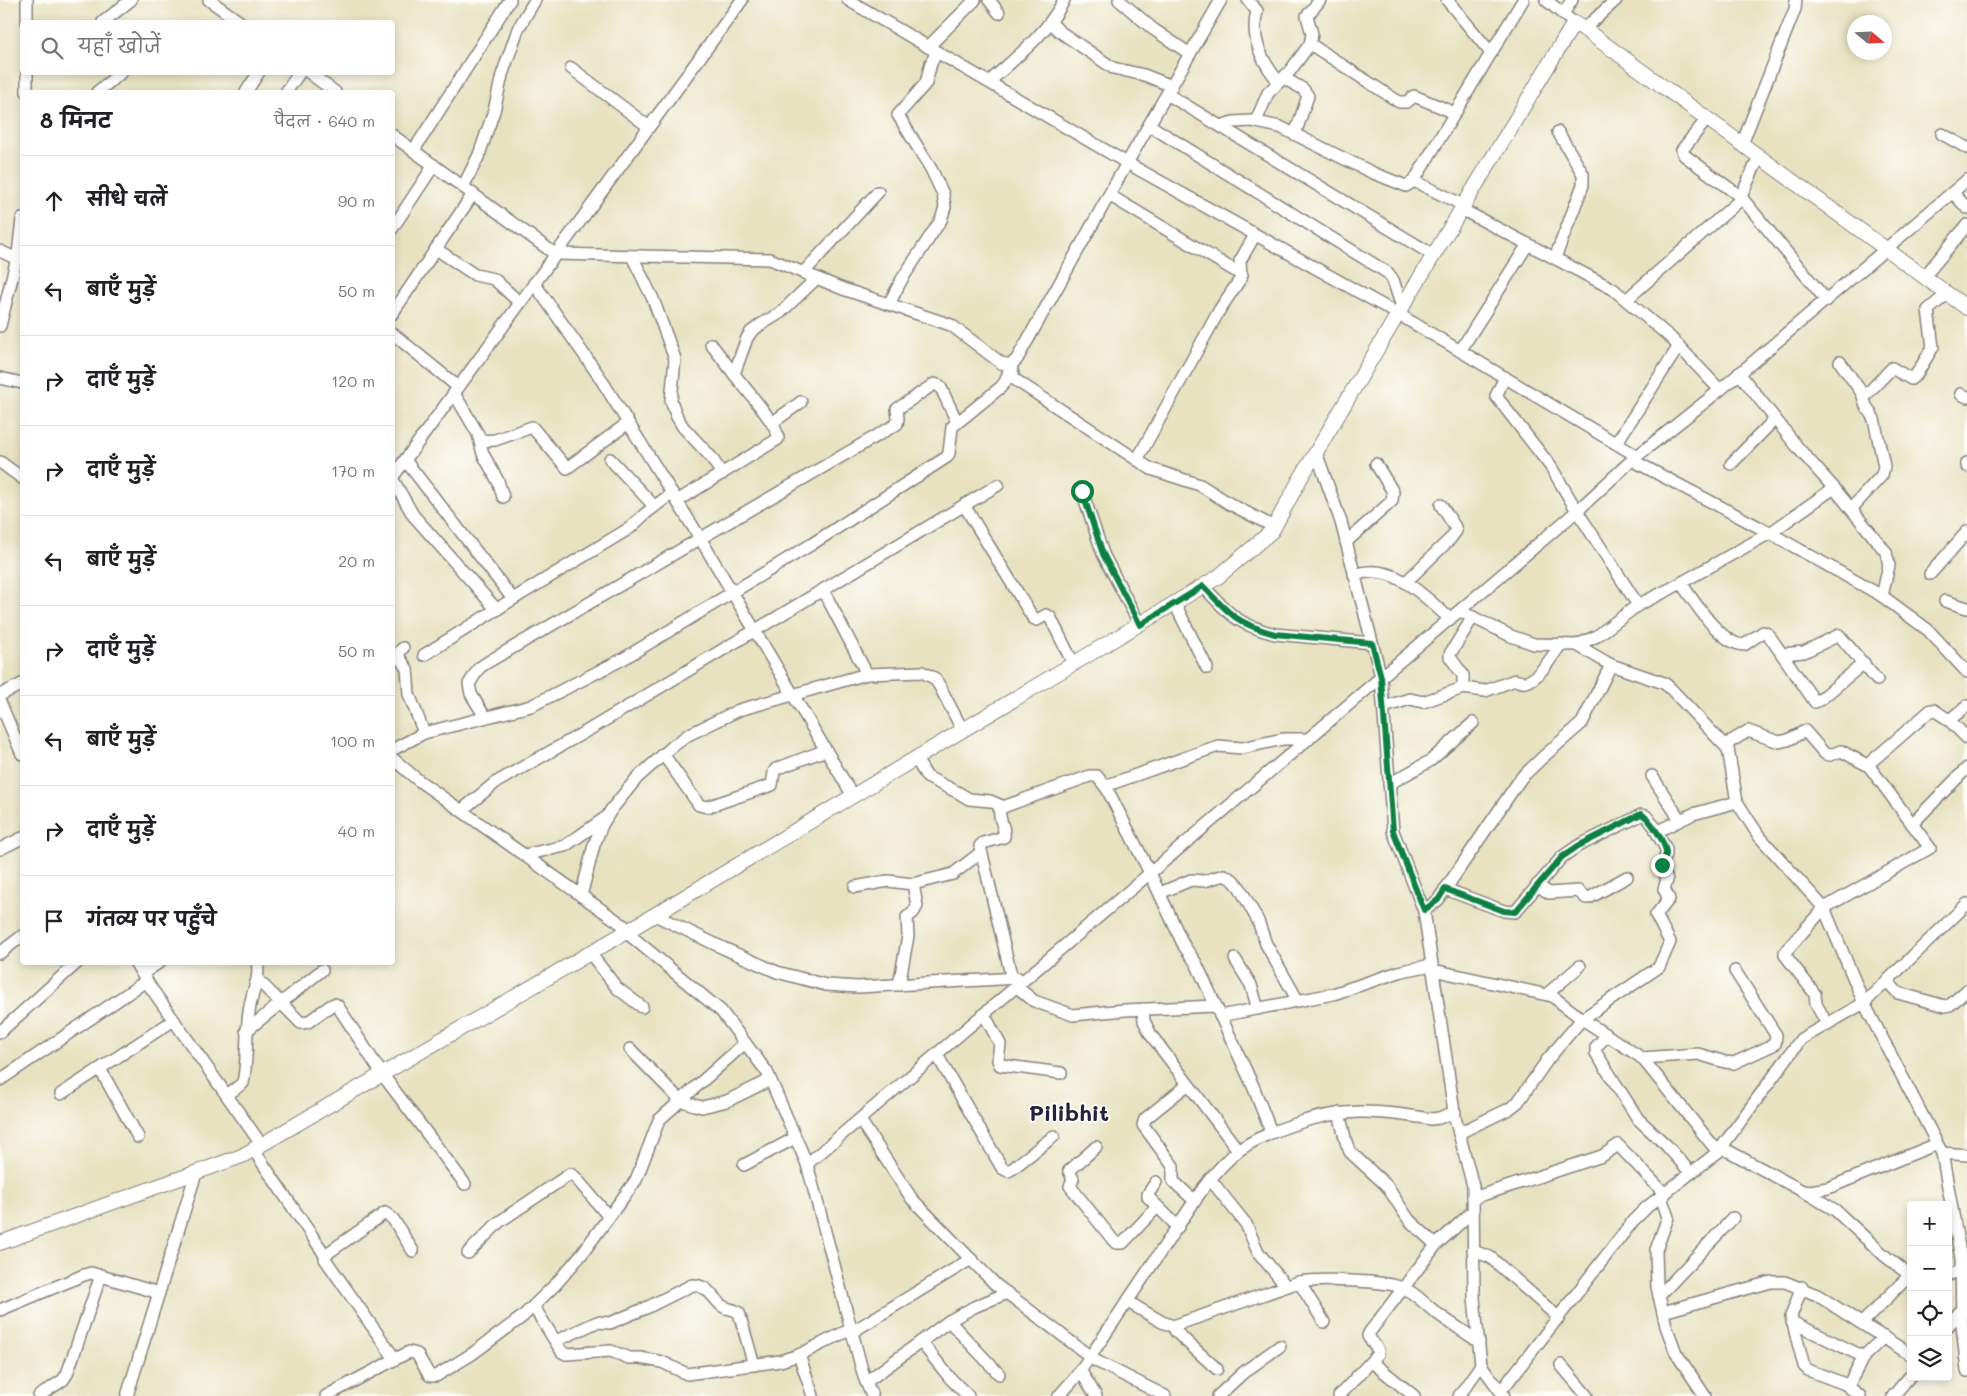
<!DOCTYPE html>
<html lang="hi">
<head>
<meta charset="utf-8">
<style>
  body { margin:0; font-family:Mali,"Playpen Sans Deva",sans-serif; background:#f6f6f6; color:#202124 }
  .controls { position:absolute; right:15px; bottom:15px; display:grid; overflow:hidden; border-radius:5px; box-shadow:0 2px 8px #0003 }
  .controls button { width:45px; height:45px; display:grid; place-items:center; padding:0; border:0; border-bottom:1px solid #e0e0e0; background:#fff; color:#202124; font:25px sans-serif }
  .compass { position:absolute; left:1847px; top:15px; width:45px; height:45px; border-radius:50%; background:#fff; box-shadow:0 2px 8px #0003; rotate:109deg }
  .stop { position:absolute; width:15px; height:15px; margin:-11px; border:4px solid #0b8043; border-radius:50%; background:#fff }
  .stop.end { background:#0b8043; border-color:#fff; box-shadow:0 1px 5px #0008 }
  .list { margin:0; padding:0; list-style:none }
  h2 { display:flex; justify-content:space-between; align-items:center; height:65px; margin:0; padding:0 20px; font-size:21px }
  h2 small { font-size:16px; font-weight:400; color:#757577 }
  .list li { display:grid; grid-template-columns:32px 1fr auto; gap:15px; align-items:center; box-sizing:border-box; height:90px; padding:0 20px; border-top:1px solid #e0e0e0 }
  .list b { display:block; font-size:19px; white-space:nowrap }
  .list em { font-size:16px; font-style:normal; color:#757577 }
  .icon { flex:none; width:28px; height:28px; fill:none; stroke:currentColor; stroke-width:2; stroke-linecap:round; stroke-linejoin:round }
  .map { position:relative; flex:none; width:1967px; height:1396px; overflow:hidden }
  .search { position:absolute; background:#fff; box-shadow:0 2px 8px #0003; left:20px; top:20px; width:375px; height:55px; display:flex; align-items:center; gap:12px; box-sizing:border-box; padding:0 18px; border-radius:5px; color:#757577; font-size:19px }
  .panel { position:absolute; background:#fff; box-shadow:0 2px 8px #0003; left:20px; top:90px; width:375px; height:875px; border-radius:5px }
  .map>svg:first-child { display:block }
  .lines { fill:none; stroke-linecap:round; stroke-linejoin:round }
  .minor-casing { stroke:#85827e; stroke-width:14 }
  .major-casing { stroke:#85827e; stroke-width:16 }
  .minor { stroke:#fff; stroke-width:11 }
  .major { stroke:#fff; stroke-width:14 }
  .route { stroke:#0b8043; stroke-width:6 }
  .labels { text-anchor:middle; stroke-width:4; stroke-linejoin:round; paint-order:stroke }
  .town-label { font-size:22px; font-weight:bold; fill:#22223b; stroke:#fdfcf7 }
</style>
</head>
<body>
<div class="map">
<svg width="1967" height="1396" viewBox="0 0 1967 1396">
  <rect width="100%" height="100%" fill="#fdfcf7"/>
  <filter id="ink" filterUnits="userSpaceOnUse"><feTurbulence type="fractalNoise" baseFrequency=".02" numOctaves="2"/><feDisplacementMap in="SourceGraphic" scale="10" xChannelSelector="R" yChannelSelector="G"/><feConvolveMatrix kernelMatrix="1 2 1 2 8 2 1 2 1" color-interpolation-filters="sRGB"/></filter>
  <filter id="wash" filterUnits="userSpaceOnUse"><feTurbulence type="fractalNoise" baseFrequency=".0096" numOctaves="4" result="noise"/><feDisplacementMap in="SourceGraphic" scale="20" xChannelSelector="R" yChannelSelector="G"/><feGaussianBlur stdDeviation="1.12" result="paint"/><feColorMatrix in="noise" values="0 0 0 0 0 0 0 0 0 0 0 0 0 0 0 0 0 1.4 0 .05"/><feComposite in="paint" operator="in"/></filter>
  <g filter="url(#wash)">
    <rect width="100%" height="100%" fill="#e8e2c1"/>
  </g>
  <g filter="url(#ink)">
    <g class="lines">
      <defs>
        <g id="minor">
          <path d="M209,0L240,22"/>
          <path d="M848,0L1127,163L1398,314L1637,456"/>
          <path d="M989,0L999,13"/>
          <path d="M1119,0L1153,29L1190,54"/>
          <path d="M1248,0L1257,11C1250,38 1262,62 1279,82"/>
          <path d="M1447,0L1491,53"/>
          <path d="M1546,0L1574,23"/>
          <path d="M1563,14L1572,0"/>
          <path d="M27,22V0"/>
          <path d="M103,22L131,0"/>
          <path d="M1051,23L1059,31L1113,68L1144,75L1172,86"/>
          <path d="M1584,29L1616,0"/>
          <path d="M1310,44L1399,102H1407L1414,96L1455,113"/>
          <path d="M928,47L975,0"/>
          <path d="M571,68L649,127"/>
          <path d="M308,72L335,92"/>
          <path d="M1284,78L1303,89L1308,96L1295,134"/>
          <path d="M989,82C1016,57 1047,34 1064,0"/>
          <path d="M27,92V72"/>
          <path d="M97,92L122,72"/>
          <path d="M246,92L259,72"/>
          <path d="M286,92L300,72"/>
          <path d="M1167,94L1433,255"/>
          <path d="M1707,119L1682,150L1684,155L1741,197L1826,300"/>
          <path d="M1256,121L1268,93L1290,71L1310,44L1312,34L1307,16L1320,0"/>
          <path d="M1149,125L1388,273L1393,280L1402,307"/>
          <path d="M1221,126L1233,122L1252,121L1280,127L1373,173L1406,186L1414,181L1523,0"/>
          <path d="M1942,134L1967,148"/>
          <path d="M392,135L555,254L770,259L843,289L951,325L1001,363L1011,365L1017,359L1127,163L1221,0"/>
          <path d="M1742,144L1795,9L1796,0"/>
          <path d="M414,150L510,0"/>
          <path d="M1414,181L1463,205"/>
          <path d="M463,187L479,155L494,111L502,75L518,29L535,0"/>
          <path d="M1953,193L1967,208"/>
          <path d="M1109,195L1242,275"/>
          <path d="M1461,209L1613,289L1671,338L1720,390"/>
          <path d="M392,229L434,165"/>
          <path d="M436,249L475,275L494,279L520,303"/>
          <path d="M0,251L17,259"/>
          <path d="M632,256L653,299L675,359L671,401L677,417L683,427L711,457L722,474"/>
          <path d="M1555,258L1583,185V174L1558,132"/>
          <path d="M803,273L878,192"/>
          <path d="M1924,277L1967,225"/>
          <path d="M534,283L599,376L700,538L853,796"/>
          <path d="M1626,300L1739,201L1759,157"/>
          <path d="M889,304L902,279L941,220L945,207L943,194L931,169L898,115L926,83L931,63L937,52"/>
          <path d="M392,314L473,194"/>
          <path d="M0,326L18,254L22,219"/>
          <path d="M392,333L458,387"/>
          <path d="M711,344L734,374"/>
          <path d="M1460,351L1528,244"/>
          <path d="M1840,362L1862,393L1866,406L1874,419L1884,466L1882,475L1851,509"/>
          <path d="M1011,365L1014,379L1151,469L1200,485L1230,504L1274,527"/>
          <path d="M1739,373L1799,449L1834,488L1886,552L1889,565L1882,596"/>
          <path d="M1505,377L1496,396L1551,467L1577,511L1638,605"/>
          <path d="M0,378L22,383"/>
          <path d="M454,393L478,434L483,454L498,481L503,497"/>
          <path d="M1961,394L1967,397"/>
          <path d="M1864,397L1892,368L1911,379L1916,375L1933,347L1928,310L1947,294"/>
          <path d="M772,423L801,402"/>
          <path d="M480,441L495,440L532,427L567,468L628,423"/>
          <path d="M1617,442L1679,346"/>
          <path d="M1316,452L1341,522L1381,677L1393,831L1424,911L1455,1118L1473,1186L1474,1298L1481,1365L1504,1396"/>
          <path d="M610,459L654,506"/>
          <path d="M405,460L513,599"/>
          <path d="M1137,460L1220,309L1241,278L1240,261L1255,235"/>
          <path d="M1632,460L1770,533L1882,596L1928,630L1967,672"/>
          <path d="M0,462L22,478"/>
          <path d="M1967,463V466"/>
          <path d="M1731,464L1775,419"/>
          <path d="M1082,491L1103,554L1140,625"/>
          <path d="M677,501L778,439C780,427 743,386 734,374L747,338L751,332L760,325L780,313L817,278"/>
          <path d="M964,505L1033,618L1037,620L1046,615L1050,617L1074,665"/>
          <path d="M1346,542L1392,501L1393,492L1376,464"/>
          <path d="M1930,574L1967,532"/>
          <path d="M1354,575C1393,561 1424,596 1450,619"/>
          <path d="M1406,582L1450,539L1456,531L1455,527L1441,505"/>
          <path d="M1681,583C1694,601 1721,645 1744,645L1763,632L1768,634L1815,702L1821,699L1864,663"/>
          <path d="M1203,586C1229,614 1236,624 1275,634L1372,643"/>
          <path d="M823,590L867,674"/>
          <path d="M1945,601L1967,608"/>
          <path d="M1175,604L1207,668"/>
          <path d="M497,610L413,515L392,478L742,0"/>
          <path d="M1460,611L1511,636L1534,644L1577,645L1611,665L1664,683L1670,688L1728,749L1737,802L1759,836L1824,908L1864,1003L1801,1039L1718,1152L1647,1207L1633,1221L1501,1391"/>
          <path d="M1577,645L1597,636L1638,605L1670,589L1770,533L1834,488"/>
          <path d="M403,648L399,652V657L407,669L409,694L424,733"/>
          <path d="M1782,654L1804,652L1839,635L1877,680"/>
          <path d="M424,655L513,599L630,528L645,514L672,493"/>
          <path d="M1463,688V675L1450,657V654L1473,617"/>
          <path d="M0,695L22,684"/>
          <path d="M0,702L22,754"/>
          <path d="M1384,707L1410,699L1423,702L1463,688L1485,691L1515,680C1519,681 1522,683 1526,682C1539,679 1553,655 1561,644"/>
          <path d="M485,717L471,694L469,684L479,668L488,662L897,424L898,419L897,409L934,384L940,386L957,422"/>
          <path d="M1949,720L1967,738"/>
          <path d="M1725,745L1748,731L1779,742L1788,740L1805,731L1825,754L1830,755L1841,751L1869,766"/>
          <path d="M392,750L424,733L531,706L623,659L812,544L947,457L949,453L952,427L1001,387L1005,382L1011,365"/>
          <path d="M663,754L699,805L707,807L772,785L774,772L776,769L826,750"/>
          <path d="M392,758L418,780L630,930"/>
          <path d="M916,759L927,777L959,793L969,799L990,801L1004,807"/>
          <path d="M1652,776L1680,820"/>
          <path d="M1389,784L1430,761L1473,723"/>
          <path d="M1105,786L1218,746L1242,748L1283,739H1309"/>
          <path d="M462,810L495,783L592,728L998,485"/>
          <path d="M1912,824L1967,768"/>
          <path d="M0,849L22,838"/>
          <path d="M524,855L565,846L605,818"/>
          <path d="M1537,885L1549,893L1578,891L1586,898H1589L1627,877"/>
          <path d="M855,887L888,881L913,884L953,874L980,853"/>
          <path d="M1445,889L1504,911L1515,912L1562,857L1578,846L1641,815L1646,816L1658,831L1693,814L1737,802"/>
          <path d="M1160,893L1191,880L1204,881L1224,875L1233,880L1240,888L1258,921L1266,944L1298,1001"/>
          <path d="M581,896L594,845L602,825L611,810L637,778L672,747L688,735L739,710L867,674L922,672L934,678L939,685L963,731"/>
          <path d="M1967,904L1864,1003L1942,1153L1961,1259L1962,1326L1967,1371"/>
          <path d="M1424,911L1438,900L1521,778L1543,757L1582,723L1611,665"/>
          <path d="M655,915L723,948L777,972L826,985L858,987L1018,978"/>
          <path d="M626,932L721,1011L767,1072L807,1164L864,1377L872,1396"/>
          <path d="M0,953L22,936"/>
          <path d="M590,953L617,988L642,1007"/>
          <path d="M1235,959L1251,985L1258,1009"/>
          <path d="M135,962L151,988L261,1144"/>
          <path d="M1433,970L1552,996L1582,1019L1642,1058L1718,1152"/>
          <path d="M142,974L160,962"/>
          <path d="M1012,979L980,846L983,843L1004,837C1006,827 997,818 1000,808L1090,776H1097L1107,789L1150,873L1184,946L1196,963L1253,1086L1271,1132"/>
          <path d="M258,980L301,1023L308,1022L330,1006L334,1004L337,1005L382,1074L465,1184"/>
          <path d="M1887,981L1898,993L1945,1006L1950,1005L1967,990"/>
          <path d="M899,985L908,936L907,917L913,913L917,906L913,884"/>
          <path d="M1017,987L1034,1001L1073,1015L1125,1010L1215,1006"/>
          <path d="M1547,994L1580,966"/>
          <path d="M1143,1009L1144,1021L1151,1035L1238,1150"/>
          <path d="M984,1014L1000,1044L998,1060L1000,1065L1061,1073"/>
          <path d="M1220,1016L1333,994L1402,971L1432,965"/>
          <path d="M1827,1024L1816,1004L1815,994L1785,955V952L1824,908L1930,848L1869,766L1872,761L1931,710H1934L1949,720L1967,706"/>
          <path d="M246,1031L322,970"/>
          <path d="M0,1032L78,962"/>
          <path d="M1607,1035L1596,1047V1053L1638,1119L1666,1145L1691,1173"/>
          <path d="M630,1049L680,1100L694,1105L702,1107L727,1101L770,1080"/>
          <path d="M937,1055L1002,1168L1008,1171L1012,1169L1054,1136"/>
          <path d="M1642,1058L1698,1054L1725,1062L1734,1063L1775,1044L1776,1035L1735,971"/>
          <path d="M100,1069L138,1137"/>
          <path d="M0,1080L146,981"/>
          <path d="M1187,1085L1145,1119L1143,1125L1173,1166V1181L1195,1201"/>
          <path d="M61,1094L174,1020"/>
          <path d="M227,1095L243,1083C249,1055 244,1025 252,997C255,985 260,975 257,962"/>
          <path d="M1339,1113L1346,1142L1350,1152L1386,1185L1409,1220L1436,1245"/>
          <path d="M860,1120L912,1199L995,1284L1096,1361L1165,1396"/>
          <path d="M1459,1133L1509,1109L1518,1102L1548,1059L1582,1019L1659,967L1670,942L1656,915L1669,899L1664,889L1667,880L1662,865L1666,855V849L1656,831"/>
          <path d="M1096,1147L1069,1171L1073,1179L1070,1186L1113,1240L1116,1243H1123L1157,1207"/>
          <path d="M1721,1147L1810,1195L1835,1210L1885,1256L1911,1276"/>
          <path d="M253,1149L325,1255"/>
          <path d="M1942,1153L1967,1155"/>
          <path d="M807,1164L1577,511L1632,460L1720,390L1967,180"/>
          <path d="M744,1165L795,1138"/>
          <path d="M1210,1179L1246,1224L1258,1252L1286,1286"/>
          <path d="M1156,1182L1148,1194V1197L1178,1227"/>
          <path d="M1804,1192L1828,1188L1937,1144"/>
          <path d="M1661,1197L1668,1217L1656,1250L1657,1287L1666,1326L1676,1353L1705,1396"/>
          <path d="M1473,1198L1602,1156L1618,1145L1665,1194"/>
          <path d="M1473,1251L1490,1257L1559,1318"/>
          <path d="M468,1253L499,1222L570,1174L575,1177L609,1217"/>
          <path d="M1948,1275L1962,1271"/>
          <path d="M1299,1282L1324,1322"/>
          <path d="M1802,1287L1791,1316L1804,1366L1808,1370L1845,1384L1860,1396"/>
          <path d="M1659,1296L1733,1218"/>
          <path d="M1128,1302L1162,1322L1173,1326L1299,1282C1319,1279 1384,1280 1403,1288C1416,1293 1423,1303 1434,1311C1448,1322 1464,1331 1479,1342"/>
          <path d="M534,1307L562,1352L566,1354L611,1351L629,1358H640L662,1362L687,1374L780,1361L799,1355L851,1329"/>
          <path d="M0,1310L84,1275L91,1273L159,1293"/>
          <path d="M1663,1312L1771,1282H1785L1817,1295L1911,1355"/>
          <path d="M949,1321L999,1374"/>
          <path d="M1792,1322L1864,1357"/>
          <path d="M1862,1323L1910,1275"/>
          <path d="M1173,1326L1176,1332L1217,1369"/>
          <path d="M1948,1326L1962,1309"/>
          <path d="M852,1332L971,1259"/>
          <path d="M556,1341L597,1322L610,1323L646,1308L692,1285C708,1285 711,1296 721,1305C726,1310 734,1308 739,1313L754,1365"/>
          <path d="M921,1342L950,1378L968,1396"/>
          <path d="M799,1355L813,1396"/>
          <path d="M395,1359L325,1259V1255L385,1213L393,1219L413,1251"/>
          <path d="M1372,1362L1414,1396"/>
          <path d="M1561,1365L1587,1396"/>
          <path d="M1080,1370L1096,1396"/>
          <path d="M866,1382L949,1321L974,1307L1007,1293"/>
          <path d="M1848,1386L1864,1356L1884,1337"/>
          <path d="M39,1396L63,1380L67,1374L101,1275"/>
          <path d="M127,1396L196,1173"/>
          <path d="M326,1396L409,1352L417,1354L429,1375L431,1376H436L472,1354L522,1317L556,1284L581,1255L636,1180L659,1120L745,1043"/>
          <path d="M1059,1396L1074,1379L1090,1357L1204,1187C1231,1152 1247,1141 1289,1126C1341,1107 1377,1110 1431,1119L1439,1118L1455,1112"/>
          <path d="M1218,1396L1244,1372L1280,1346"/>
          <path d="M1339,1396L1378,1354V1350L1368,1336L1369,1333L1436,1245L1473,1211"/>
          <path d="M1459,1396L1481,1365"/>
          <path d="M1893,1396L1911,1375"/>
        </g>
        <path id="major" d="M0,1243L242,1156L626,932L1218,577L1272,531L1299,481L1398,314L1574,23L1584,29L1967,308"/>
      </defs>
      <!-- minor casing -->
      <use href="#minor" class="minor-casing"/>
      <!-- major casing -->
      <use href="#major" class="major-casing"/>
      <!-- minor -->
      <use href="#minor" class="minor"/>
      <!-- major -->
      <use href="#major" class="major"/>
    </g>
  </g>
  <g class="lines" filter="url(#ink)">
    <!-- route -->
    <path class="route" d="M1082,491L1103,554L1140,625L1203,586C1228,613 1237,624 1275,634L1372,643L1381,677L1393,831L1424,910L1438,900L1445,889L1504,911L1515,912L1562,857L1578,846L1641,814C1649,817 1667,845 1666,854C1665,858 1663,862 1662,865"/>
  </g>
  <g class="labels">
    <!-- town labels -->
    <g class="town-label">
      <text x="1069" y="1121">Pilibhit</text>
    </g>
  </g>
</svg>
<div class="controls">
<button>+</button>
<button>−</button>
<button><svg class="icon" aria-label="locate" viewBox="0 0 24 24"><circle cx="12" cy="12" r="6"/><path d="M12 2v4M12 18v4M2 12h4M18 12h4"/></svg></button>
<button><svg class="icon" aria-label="layers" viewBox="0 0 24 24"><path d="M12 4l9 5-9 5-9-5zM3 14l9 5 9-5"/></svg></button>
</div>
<svg class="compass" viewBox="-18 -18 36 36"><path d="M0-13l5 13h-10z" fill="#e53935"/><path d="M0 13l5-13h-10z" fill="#757577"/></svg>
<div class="stop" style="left:1082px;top:491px"></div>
<div class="stop end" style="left:1662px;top:865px"></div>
<div class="search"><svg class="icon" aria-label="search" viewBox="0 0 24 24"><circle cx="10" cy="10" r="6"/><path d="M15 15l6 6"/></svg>यहाँ खोजें</div>
<section class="panel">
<h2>8 मिनट<small>पैदल · 640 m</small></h2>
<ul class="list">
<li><svg class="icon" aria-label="ahead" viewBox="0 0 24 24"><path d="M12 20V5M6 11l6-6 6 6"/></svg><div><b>सीधे चलें</b></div><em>90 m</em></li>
<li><svg class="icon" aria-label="left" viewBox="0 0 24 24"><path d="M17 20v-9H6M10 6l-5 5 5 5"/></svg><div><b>बाएँ मुड़ें</b></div><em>50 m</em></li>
<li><svg class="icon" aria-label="right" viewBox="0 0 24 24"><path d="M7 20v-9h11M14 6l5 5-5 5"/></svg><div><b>दाएँ मुड़ें</b></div><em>120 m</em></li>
<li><svg class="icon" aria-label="right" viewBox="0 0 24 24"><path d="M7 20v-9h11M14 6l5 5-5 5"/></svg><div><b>दाएँ मुड़ें</b></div><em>170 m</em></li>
<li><svg class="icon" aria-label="left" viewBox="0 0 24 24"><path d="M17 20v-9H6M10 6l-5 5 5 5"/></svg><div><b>बाएँ मुड़ें</b></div><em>20 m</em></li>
<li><svg class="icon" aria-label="right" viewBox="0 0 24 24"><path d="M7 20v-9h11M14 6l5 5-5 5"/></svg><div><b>दाएँ मुड़ें</b></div><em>50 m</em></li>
<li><svg class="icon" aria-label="left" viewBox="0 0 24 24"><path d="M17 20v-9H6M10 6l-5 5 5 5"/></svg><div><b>बाएँ मुड़ें</b></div><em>100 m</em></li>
<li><svg class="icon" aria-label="right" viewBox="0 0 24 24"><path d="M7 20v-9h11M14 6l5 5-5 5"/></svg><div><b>दाएँ मुड़ें</b></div><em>40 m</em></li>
<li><svg class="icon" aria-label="arrive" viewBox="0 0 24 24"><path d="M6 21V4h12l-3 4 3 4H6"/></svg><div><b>गंतव्य पर पहुँचे</b></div></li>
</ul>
</section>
</div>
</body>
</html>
